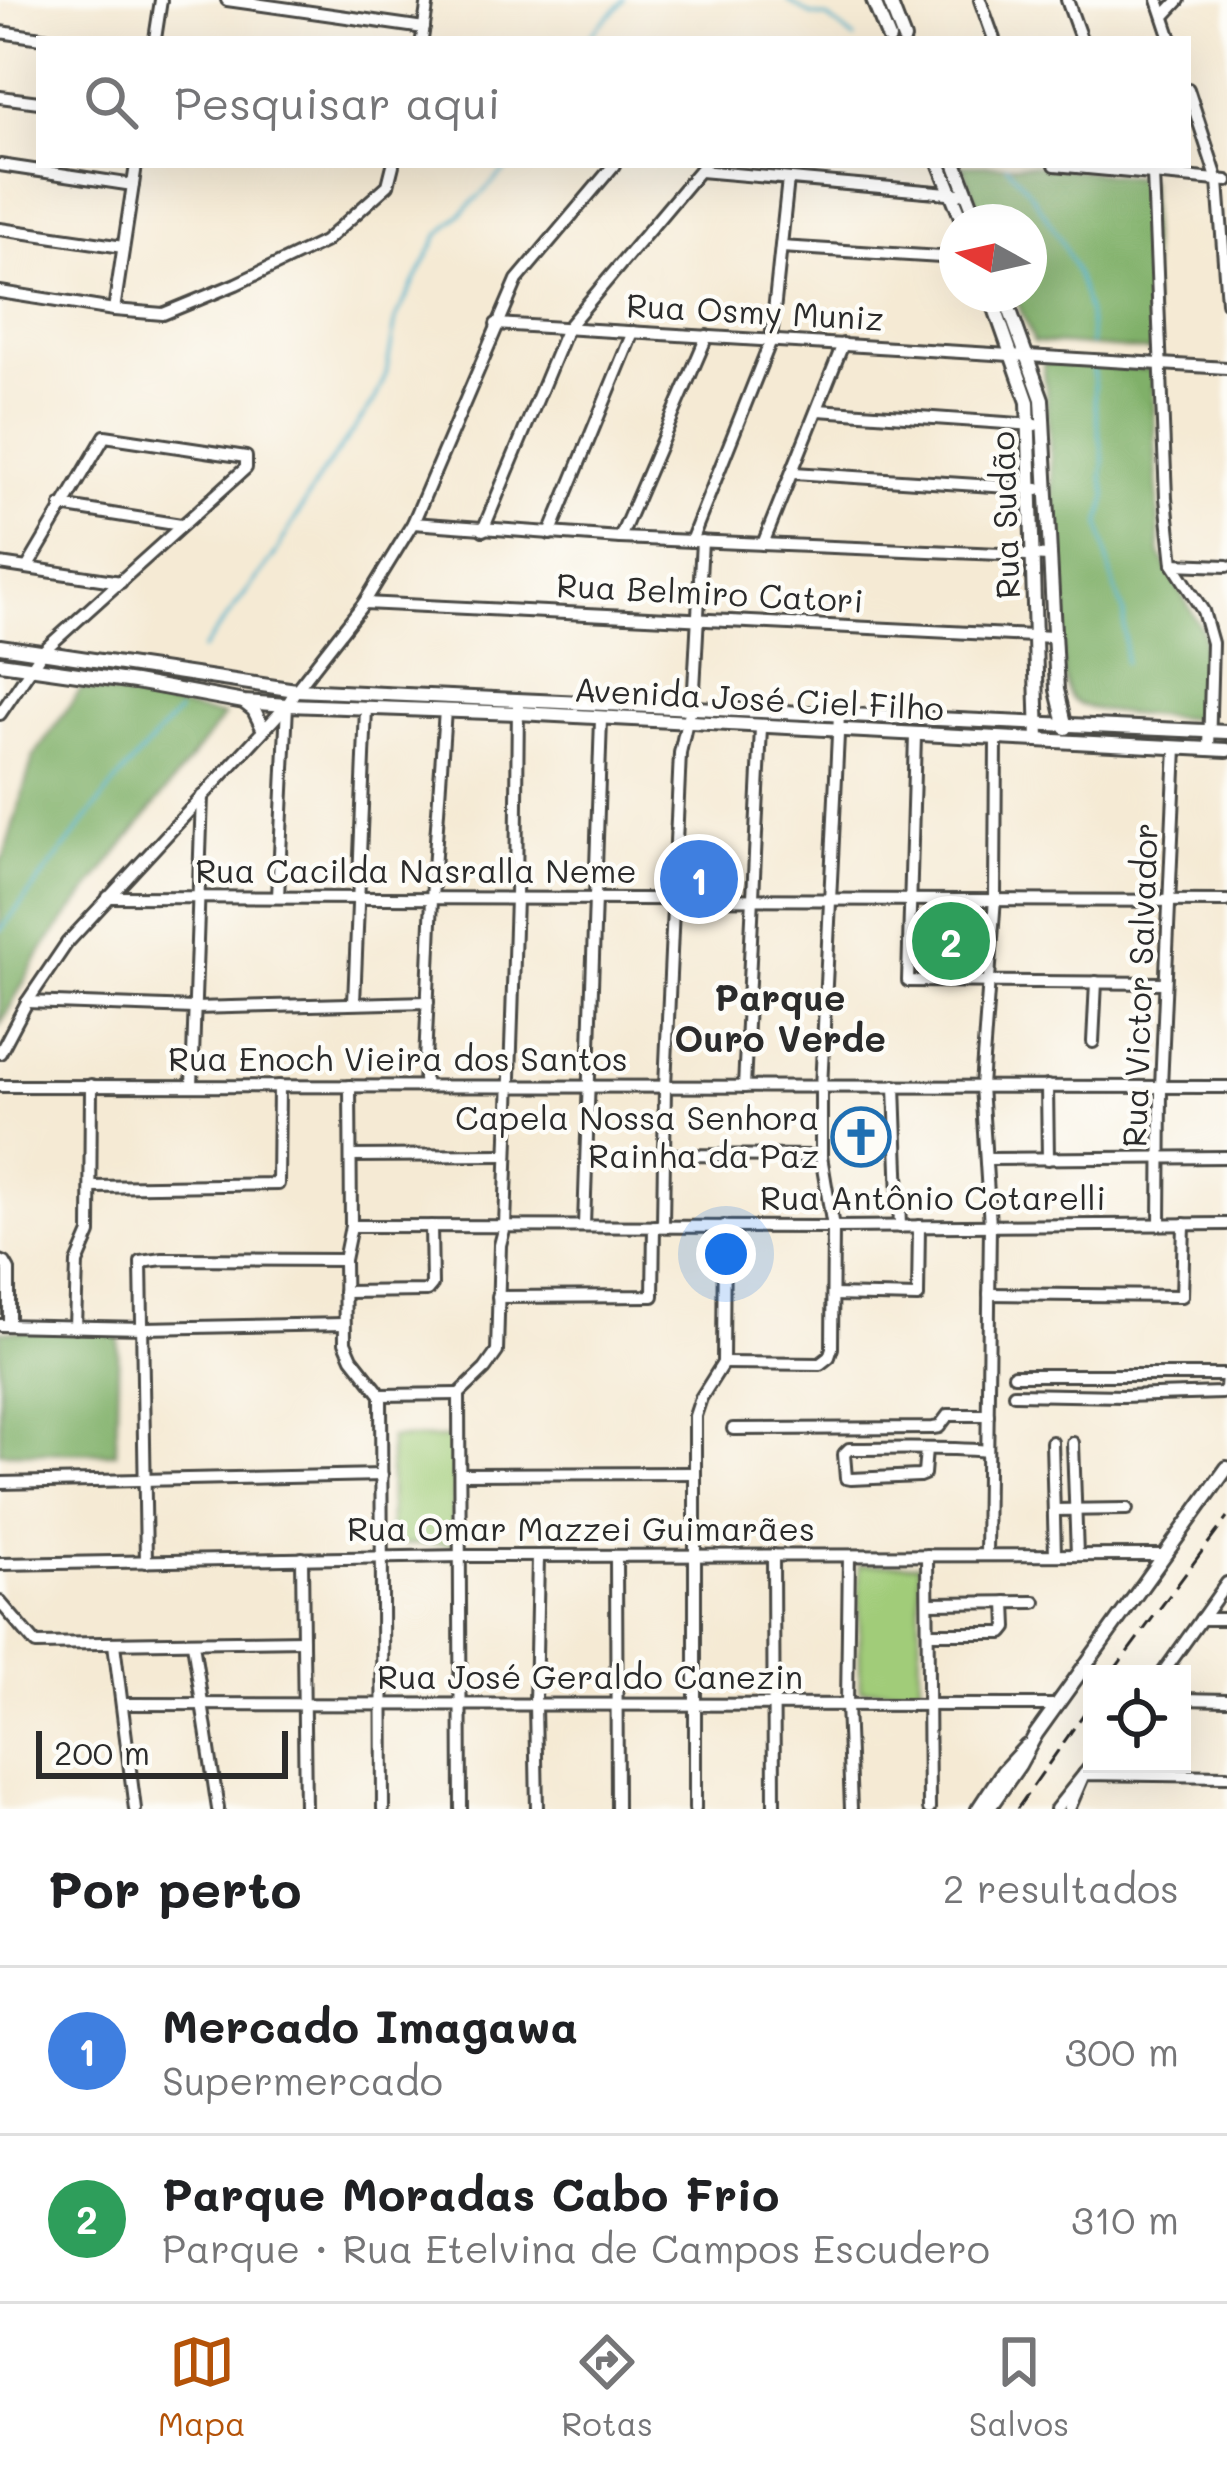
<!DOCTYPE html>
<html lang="pt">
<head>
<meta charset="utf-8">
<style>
  body { margin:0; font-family:Mali,sans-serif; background:#f2f2f2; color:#202124 }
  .controls { position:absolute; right:36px; bottom:36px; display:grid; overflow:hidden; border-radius:0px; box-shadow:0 12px 48px #0002 }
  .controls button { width:108px; height:108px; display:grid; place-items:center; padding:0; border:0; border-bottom:3px solid #e0e0e0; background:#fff; color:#202124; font:60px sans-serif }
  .compass { position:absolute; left:939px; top:204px; width:108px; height:108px; border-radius:50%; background:#fff; box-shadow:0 12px 48px #0002; rotate:278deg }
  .scale { position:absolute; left:36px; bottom:30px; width:252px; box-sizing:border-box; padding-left:12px; border:6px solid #2b2b2b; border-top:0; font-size:33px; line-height:42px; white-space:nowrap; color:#2b2b2b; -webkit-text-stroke:9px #fdfcf7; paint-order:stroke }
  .you { position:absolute; left:726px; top:1254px; width:42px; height:42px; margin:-30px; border:9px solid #fff; border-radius:50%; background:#1a73e8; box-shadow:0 0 0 18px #1a73e833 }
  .badge { display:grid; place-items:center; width:78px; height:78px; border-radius:50%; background:#b45309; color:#fff; font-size:39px; font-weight:700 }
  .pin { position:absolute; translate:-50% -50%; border:6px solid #fff; box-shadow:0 3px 12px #0006 }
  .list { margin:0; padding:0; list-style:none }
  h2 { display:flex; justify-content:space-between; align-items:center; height:156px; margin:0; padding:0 48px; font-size:51px }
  h2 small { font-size:39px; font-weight:400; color:#757577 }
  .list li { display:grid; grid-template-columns:78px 1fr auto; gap:36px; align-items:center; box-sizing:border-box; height:168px; padding:0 48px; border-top:3px solid #e0e0e0 }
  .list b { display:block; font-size:45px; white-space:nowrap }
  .list p { margin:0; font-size:39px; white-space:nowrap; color:#757577 }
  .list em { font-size:39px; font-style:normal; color:#757577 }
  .icon { flex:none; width:66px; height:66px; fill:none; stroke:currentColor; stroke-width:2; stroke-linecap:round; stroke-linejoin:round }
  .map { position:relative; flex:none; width:1227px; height:1809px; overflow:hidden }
  .search { position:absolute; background:#fff; box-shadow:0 12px 48px #0002; left:36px; right:36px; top:36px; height:132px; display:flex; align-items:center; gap:30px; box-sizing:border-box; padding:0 42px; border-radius:0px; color:#757577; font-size:45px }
  .sheet { height:492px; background:#fff }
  nav { display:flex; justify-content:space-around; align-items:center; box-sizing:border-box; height:168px; border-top:3px solid #e0e0e0; background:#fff; font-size:33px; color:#757577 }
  nav a { display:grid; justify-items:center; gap:6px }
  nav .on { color:#b45309 }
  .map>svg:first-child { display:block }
  .green { fill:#a1cc79; stroke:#667c52; stroke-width:3 }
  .forest { fill:#80b069; stroke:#566e4a; stroke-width:3 }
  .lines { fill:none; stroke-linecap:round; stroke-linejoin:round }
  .stream { stroke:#4cb0cb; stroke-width:3 }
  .minor-casing { stroke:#494844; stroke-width:16 }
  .tertiary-casing { stroke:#494844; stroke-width:18 }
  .minor { stroke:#fff; stroke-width:10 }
  .tertiary { stroke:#fff; stroke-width:12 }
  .rail { stroke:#2b2b2b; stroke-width:3; stroke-dasharray:18 9; stroke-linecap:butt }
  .labels { text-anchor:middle; stroke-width:9; stroke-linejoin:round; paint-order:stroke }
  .street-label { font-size:33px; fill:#2b2b2b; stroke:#fdfcf7 }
  .poi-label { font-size:33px; fill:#2b2b2b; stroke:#fdfcf7; text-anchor:end }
  .neighbourhood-label { font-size:36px; font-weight:bold; fill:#2b2b2b; stroke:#fdfcf7 }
</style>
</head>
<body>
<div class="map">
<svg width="1227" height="1809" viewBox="0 0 1227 1809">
  <rect width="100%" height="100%" fill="#fdfcf7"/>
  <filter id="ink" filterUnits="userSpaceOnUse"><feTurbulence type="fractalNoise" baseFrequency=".00833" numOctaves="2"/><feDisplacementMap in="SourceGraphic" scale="24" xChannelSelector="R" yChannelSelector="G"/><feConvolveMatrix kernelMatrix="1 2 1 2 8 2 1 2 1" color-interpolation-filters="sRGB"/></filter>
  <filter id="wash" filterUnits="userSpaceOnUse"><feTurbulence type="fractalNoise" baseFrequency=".004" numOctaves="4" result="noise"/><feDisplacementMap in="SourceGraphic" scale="48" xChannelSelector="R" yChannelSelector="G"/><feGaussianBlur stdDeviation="2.7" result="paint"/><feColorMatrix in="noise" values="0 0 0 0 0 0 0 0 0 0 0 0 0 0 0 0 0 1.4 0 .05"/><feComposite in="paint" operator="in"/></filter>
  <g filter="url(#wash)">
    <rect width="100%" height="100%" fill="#f5ead4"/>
    <!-- green -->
    <g class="green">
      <path d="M925,906L978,908L984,910L987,916L984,966L980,972L923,974L915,967L918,915Z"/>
      <rect x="390" y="1438" width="63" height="106"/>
      <path d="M919,1564L920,1689L860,1690L859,1565Z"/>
    </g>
    <!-- forest -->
    <g class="forest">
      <path d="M962,165H1034L1142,178L1149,181L1153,345L1151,351L1034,342L1014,294H1029V222H985Z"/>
      <path d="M1048,362L1152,370L1155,375L1153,388L1160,555L1204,633L1200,711L1194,719C1168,716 1094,715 1075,702C1067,696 1066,685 1064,675L1046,389L1043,364Z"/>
      <path d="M82,688L224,716L41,951L0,1025V861L4,856L33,758Z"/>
      <path d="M0,1331H119L116,1453L0,1452Z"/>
    </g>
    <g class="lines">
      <!-- stream -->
      <g class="stream">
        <path d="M787,0L811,15L828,18L855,39"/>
        <path d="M588,39C598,23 613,15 624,0"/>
        <path d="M1006,165C1049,211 1091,281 1091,345"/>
        <path d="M1093,366L1095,405L1104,462L1102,477L1107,495L1100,523L1111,576L1124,613L1125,663"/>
        <path d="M202,650L274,556L321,475L375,400L386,374L396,318L438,236L511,165"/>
        <path d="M0,931L119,778L178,712"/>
      </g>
    </g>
  </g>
  <g filter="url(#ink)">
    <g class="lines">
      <defs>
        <g id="minor">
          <path d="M227,0L424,28"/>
          <path d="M980,0L994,39"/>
          <path d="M1067,0L1081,39"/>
          <path d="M1158,0L1171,39"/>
          <path d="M1164,16L1179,0"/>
          <path d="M0,32L49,39"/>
          <path d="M155,39L161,0"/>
          <path d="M422,39L428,0"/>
          <path d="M1188,89L1218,181L1227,302"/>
          <path d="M0,97L39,102"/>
          <path d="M0,165L133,185"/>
          <path d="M1055,165L1227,181"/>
          <path d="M700,171L959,194"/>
          <path d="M1153,174L1166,498L1173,564L1203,611L1212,643L1209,749"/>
          <path d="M0,229L123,247"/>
          <path d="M781,247L957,258"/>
          <path d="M0,292L114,310L163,314L236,284L324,242L388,185L393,165"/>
          <path d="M114,310L136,165"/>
          <path d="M496,324L1227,368"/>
          <path d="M818,410L1035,425"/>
          <path d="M794,473L1038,489"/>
          <path d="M61,506L181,525"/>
          <path d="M413,523L620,538L1050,556"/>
          <path d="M483,530L567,328L704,165"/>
          <path d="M550,534L633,332"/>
          <path d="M620,538L707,336"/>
          <path d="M691,541L771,340L788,179"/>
          <path d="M763,544L843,344"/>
          <path d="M0,564L121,582"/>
          <path d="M1173,564L1227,566"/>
          <path d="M364,603L1053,637"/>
          <path d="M0,714L42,652L246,468V457L105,436L27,568"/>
          <path d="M915,736L908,981L1165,983"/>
          <path d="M108,897L1227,901"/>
          <path d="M278,897L287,705"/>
          <path d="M27,1002L194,1008L428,1002"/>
          <path d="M354,1003L366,708"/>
          <path d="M1093,1042L1096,982"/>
          <path d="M0,1053L27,1002L67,943L287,705L296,690L364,603L413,523L517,280L614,165"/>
          <path d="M0,1086L1227,1087"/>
          <path d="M192,1086L202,796"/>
          <path d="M350,1086L351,1226L344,1260L345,1342L352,1358L381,1395L383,1809"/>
          <path d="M424,1086L432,898L445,710"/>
          <path d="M895,1086L900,1227"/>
          <path d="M1047,1086L1048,1159"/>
          <path d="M744,1087L761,728"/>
          <path d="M664,1155L821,1156"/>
          <path d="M351,1156L505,1155"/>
          <path d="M986,1159L1227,1157"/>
          <path d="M92,1187L278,1184L279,1086"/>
          <path d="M1160,1224L1161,1087L1176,747"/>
          <path d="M584,1225L601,719"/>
          <path d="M351,1226L833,1227L1227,1224"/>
          <path d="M663,1226L665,1086L680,753L694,689L702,541"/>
          <path d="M0,1261L5,1263L9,1270V1325"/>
          <path d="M344,1292L427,1291L432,1285L431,1226"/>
          <path d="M989,1294L1182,1296L1184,1224"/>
          <path d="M833,1295L918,1297L919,1226"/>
          <path d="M498,1297L653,1296L654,1226"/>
          <path d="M0,1325L144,1328L344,1324"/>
          <path d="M75,1327L77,1263L90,1233L91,1085"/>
          <path d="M723,1363L820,1364L829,1357L832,1348L833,1227L821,1156V1088L839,714"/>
          <path d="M1014,1375H1227"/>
          <path d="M459,1394L485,1369L497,1352L500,1245L505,1226L516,898L518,705"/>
          <path d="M459,1394L461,1809"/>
          <path d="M1014,1394L1123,1396L1222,1393L1226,1388L1227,1375"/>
          <path d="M381,1395L459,1394"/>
          <path d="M733,1429L933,1428L939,1427L948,1415H988"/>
          <path d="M1052,1442L1055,1555"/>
          <path d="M1073,1443L1077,1555"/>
          <path d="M926,1449L924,1474L919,1476L851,1479L846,1478L844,1454L849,1449C895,1449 942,1447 987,1451"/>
          <path d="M460,1474L694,1473"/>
          <path d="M0,1483L382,1475"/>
          <path d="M1054,1510L1127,1509"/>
          <path d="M773,1555L774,1809"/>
          <path d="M927,1555L929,1809"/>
          <path d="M986,1555L990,1225L981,1086L995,898L996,738"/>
          <path d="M849,1556L847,1704L851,1809"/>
          <path d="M616,1557L617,1809"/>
          <path d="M302,1558L305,1809"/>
          <path d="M146,1562L141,1262L163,1259L344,1260"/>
          <path d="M0,1564L462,1556L1162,1555"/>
          <path d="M0,1602L36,1644L303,1640"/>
          <path d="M928,1603L1035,1602"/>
          <path d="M1201,1619H1227"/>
          <path d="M928,1633H1003L1007,1628L1006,1602"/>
          <path d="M193,1643L218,1809"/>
          <path d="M114,1644L135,1809"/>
          <path d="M1162,1674L1227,1583"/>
          <path d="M1182,1699L1227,1700"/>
          <path d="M122,1704L1057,1705"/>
          <path d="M537,1809L535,1704L538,1557"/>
          <path d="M695,1809V1416L701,1398L723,1363L724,1226"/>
          <path d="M977,1809L1002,1771L1026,1745"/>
          <path d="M1056,1809L1092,1764"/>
          <path d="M1069,1809L1084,1774L1227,1776"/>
        </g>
        <g id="tertiary">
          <path d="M873,0L889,39"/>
          <path d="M889,0L904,39"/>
          <path d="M940,165L963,222"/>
          <path d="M956,165L978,222"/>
          <path d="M990,294L1028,402L1038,740"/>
          <path d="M1004,294L1042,399L1057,690L1066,728"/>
          <path d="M0,646L296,690L1227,732"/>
          <path d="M0,663L135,682L244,702L287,705L518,713L1227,750"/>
          <path d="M245,703L254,710L263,728"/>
          <path d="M988,1809L1019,1765L1036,1734L1227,1468"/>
        </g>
      </defs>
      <!-- minor casing -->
      <use href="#minor" class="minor-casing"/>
      <!-- tertiary casing -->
      <use href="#tertiary" class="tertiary-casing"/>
      <!-- minor -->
      <use href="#minor" class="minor"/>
      <!-- tertiary -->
      <use href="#tertiary" class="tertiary"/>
      <!-- rail -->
      <g class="rail">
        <path d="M1111,1674L1227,1518"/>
        <path d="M1017,1809L1092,1702"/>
      </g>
    </g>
  </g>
  <!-- icons -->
  <defs>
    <symbol id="church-ring" viewBox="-11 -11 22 22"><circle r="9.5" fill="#fdfcf7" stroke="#1f6fb2" stroke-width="1.5"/><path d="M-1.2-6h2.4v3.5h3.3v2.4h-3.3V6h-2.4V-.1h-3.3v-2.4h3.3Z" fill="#1f6fb2"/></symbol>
  </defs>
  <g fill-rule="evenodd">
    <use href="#church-ring" x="828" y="1104" width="66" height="66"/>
  </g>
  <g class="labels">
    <!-- street labels -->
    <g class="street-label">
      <text transform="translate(755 312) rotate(3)" y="12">Rua Osmy Muniz</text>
      <text transform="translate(1005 515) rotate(-92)" y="12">Rua Sudão</text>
      <text transform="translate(710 593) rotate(3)" y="12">Rua Belmiro Catori</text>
      <text transform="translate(759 699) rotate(3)" y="12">Avenida José Ciel Filho</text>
      <text x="416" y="883">Rua Cacilda Nasralla Neme</text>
      <text transform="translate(1140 985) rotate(-88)" y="12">Rua Victor Salvador</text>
      <text x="398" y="1071">Rua Enoch Vieira dos Santos</text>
      <text x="933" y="1210">Rua Antônio Cotarelli</text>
      <text x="581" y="1541">Rua Omar Mazzei Guimarães</text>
      <text x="590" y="1689">Rua José Geraldo Canezin</text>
    </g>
    <!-- poi labels -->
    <g class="poi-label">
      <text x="819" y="1130">Capela Nossa Senhora<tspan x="819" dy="38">Rainha da Paz</tspan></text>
    </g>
    <!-- neighbourhood labels -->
    <g class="neighbourhood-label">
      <text x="780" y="1011">Parque<tspan x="780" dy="41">Ouro Verde</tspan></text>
    </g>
  </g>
</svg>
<div class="controls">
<button><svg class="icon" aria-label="locate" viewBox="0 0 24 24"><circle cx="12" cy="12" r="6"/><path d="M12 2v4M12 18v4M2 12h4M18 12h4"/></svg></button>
</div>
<svg class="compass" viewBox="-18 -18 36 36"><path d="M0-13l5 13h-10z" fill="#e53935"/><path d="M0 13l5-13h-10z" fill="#757577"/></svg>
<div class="scale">200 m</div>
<div class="you"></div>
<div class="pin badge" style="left:699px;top:879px;background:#3f7fe0">1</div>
<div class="pin badge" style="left:951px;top:941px;background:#2e9e5b">2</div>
<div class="search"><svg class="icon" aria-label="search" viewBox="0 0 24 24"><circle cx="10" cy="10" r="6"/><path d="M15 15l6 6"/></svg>Pesquisar aqui</div>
</div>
<section class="sheet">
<h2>Por perto<small>2 resultados</small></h2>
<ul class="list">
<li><span class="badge" style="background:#3f7fe0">1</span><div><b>Mercado Imagawa</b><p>Supermercado</p></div><em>300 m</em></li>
<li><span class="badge" style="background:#2e9e5b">2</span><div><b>Parque Moradas Cabo Frio</b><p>Parque · Rua Etelvina de Campos Escudero</p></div><em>310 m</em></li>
</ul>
</section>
<nav>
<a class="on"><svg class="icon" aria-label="map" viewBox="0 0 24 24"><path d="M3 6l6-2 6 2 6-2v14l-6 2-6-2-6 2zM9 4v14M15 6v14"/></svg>Mapa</a>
<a><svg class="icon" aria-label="directions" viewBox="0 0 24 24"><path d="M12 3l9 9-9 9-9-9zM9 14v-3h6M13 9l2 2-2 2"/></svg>Rotas</a>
<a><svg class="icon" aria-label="saved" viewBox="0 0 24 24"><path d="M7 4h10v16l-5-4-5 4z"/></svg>Salvos</a>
</nav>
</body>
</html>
